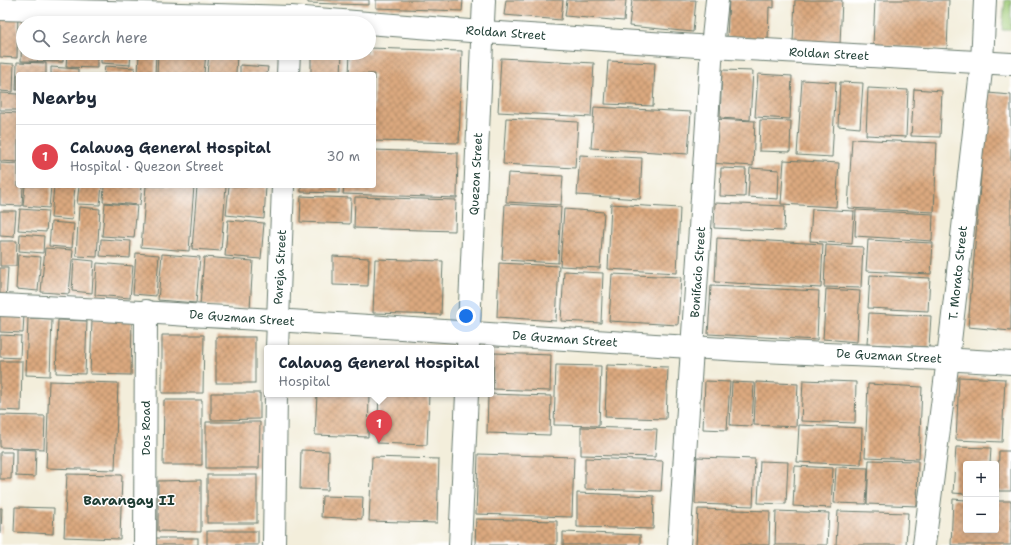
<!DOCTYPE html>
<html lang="en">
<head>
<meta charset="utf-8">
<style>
  body { margin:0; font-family:"Shantell Sans",sans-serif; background:#f6f6f7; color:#1f2937 }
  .controls { position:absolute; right:12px; bottom:12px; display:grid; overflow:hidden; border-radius:4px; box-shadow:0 2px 10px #0003 }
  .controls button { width:36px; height:36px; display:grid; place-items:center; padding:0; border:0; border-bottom:1px solid #e0e1e3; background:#fff; color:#1f2937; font:20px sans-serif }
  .you { position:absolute; left:466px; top:316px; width:14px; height:14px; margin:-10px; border:3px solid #fff; border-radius:50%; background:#1a73e8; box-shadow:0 0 0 6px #1a73e833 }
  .badge { display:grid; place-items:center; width:26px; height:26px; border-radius:50%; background:#0b8043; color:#fff; font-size:13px; font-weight:700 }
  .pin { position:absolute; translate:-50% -33px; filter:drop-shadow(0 1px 2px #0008) }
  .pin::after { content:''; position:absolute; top:21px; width:14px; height:12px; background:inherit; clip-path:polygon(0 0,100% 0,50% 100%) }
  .popup { position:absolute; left:264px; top:345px; width:230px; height:52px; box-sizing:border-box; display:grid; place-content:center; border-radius:4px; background:#fff; filter:drop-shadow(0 1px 3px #0005); font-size:13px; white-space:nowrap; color:#747a83 }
  .popup b { font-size:15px; color:#1f2937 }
  .popup::after { content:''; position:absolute; left:50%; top:100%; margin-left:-8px; border:8px solid transparent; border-top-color:#fff }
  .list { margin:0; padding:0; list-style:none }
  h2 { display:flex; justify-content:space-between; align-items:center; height:52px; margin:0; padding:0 16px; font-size:17px }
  h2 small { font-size:13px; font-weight:400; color:#747a83 }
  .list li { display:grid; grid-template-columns:26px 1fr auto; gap:12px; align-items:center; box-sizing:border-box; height:64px; padding:0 16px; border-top:1px solid #e0e1e3 }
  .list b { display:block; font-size:15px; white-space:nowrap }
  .list p { margin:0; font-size:13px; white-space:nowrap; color:#747a83 }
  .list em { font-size:13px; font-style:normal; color:#747a83 }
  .icon { flex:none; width:22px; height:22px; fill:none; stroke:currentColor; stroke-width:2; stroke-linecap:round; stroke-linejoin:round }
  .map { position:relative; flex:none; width:1011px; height:545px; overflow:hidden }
  .search { position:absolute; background:#fff; box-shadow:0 2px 10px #0003; left:16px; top:16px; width:360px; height:44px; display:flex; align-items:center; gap:10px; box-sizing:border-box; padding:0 14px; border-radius:22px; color:#747a83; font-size:15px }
  .panel { position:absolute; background:#fff; box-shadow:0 2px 10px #0003; left:16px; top:72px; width:360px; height:116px; border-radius:4px }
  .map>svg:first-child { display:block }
  .park { fill:url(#park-tufts); stroke:#608456 }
  .building { fill:url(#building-cross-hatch) }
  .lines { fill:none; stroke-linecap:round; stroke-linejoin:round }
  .minor-casing { stroke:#697b6e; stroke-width:24 }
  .minor { stroke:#fff; stroke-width:22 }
  .labels { text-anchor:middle; stroke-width:3; stroke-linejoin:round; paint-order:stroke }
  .street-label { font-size:12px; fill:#1f3d34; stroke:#fff }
  .quarter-label { font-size:14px; font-weight:bold; fill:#1f3d34; stroke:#fff }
</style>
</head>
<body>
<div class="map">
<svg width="1011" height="545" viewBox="0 0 1011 545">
  <defs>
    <pattern id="park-tufts" width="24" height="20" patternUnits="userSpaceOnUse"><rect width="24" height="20" fill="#a0cb78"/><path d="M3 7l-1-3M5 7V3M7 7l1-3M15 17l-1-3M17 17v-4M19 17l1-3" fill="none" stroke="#82a663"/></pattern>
    <pattern id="building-cross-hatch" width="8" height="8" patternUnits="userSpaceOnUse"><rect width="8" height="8" fill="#dba97f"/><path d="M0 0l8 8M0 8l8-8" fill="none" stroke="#b18b69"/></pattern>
  </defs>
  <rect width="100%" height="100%" fill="#fff"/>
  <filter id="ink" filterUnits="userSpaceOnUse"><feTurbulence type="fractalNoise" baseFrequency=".025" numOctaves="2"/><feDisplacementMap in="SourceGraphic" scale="8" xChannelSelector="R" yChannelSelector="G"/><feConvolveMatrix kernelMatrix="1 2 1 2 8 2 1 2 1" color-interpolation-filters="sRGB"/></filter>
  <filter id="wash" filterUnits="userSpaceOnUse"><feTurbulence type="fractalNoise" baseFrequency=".012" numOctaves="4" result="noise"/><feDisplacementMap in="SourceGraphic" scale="16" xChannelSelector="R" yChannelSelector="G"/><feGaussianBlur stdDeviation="0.9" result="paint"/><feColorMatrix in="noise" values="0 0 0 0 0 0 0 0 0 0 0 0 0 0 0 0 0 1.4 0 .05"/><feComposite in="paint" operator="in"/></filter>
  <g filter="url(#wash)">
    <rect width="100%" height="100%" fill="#f3eedb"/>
    <!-- park -->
    <path class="park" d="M1005,0H1011V30H1002Z"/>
    <g id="blocks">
      <!-- building -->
      <g class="building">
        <path d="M308,0H369V5L308,3Z"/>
        <path d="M376,0H463L462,11L376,8Z"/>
        <path d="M506,0H563L561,20L504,15Z"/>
        <path d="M567,0H626L624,21L565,16Z"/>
        <path d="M632,0H696L693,32L629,26Z"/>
        <path d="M729,0H774V8L769,7L768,39L727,37Z"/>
        <path d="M795,0H842L840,44L793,42Z"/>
        <path d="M875,0H949L947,49L873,45Z"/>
        <path d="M0,12H18L17,58L0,57Z"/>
        <path d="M22,15L65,16V23H22Z"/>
        <path d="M68,19L99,20V23H68Z"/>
        <path d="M22,34H23V53H63V62L21,61Z"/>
        <path d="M369,48L462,51L459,143L374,141V74H349L350,53H369Z"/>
        <path d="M67,53H97V68L66,67Z"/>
        <path d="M101,53H131L130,65L101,63Z"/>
        <path d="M139,53H156L155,74H138Z"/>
        <path d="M158,53H206L204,74H157Z"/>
        <path d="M209,53H237L236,74H207Z"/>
        <path d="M240,53H271V57L240,54Z"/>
        <path d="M311,53H342L341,74H311Z"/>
        <path d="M501,58L594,63L591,117L498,112Z"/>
        <path d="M608,61L655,63L653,106L605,104Z"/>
        <path d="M17,62L46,63V74H18V90H16Z"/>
        <path d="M0,63L14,64L13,92L0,91Z"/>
        <path d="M240,65L268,67L267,74H240Z"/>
        <path d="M105,66L135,68L134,74H104Z"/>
        <path d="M51,67L78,69V74H51Z"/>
        <path d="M722,70L753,71L750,120L720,118Z"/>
        <path d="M758,74L792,76L790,119L755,117Z"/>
        <path d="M802,80L836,82L832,157L797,155Z"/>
        <path d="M840,82L863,83L860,128L838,126Z"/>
        <path d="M868,88L908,90L906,137L866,135Z"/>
        <path d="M914,89L942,91L940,137L911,136Z"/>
        <path d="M0,93L18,94V110H0Z"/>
        <path d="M988,93L1011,95V331L968,327Z"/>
        <path d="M594,107L691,112L688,154L591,148Z"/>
        <path d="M0,112L18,113V162L0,161Z"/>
        <path d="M506,118L578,122L575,168L503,164Z"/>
        <path d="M713,119L755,121L753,166L710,163Z"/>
        <path d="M760,120L791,121L790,152L759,151Z"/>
        <path d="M852,139L937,143L934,212L848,208Z"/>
        <path d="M374,150L458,153L457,198L343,194L344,186H374Z"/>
        <path d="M580,155L642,158L640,199L577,195Z"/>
        <path d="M784,160L839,163L836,207L781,204Z"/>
        <path d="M0,163L18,164V186H23L22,206L0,205Z"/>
        <path d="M721,168L746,169L745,197L720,196Z"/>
        <path d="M750,168L779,170L778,199L748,197Z"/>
        <path d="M508,173L563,176L561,205L506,202Z"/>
        <path d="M25,186H51L49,208L23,206Z"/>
        <path d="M54,186H75L72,220L51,218Z"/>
        <path d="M79,186H102L100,205L77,204Z"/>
        <path d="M104,186H142L140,205L103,202Z"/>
        <path d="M146,186H194L189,251L141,247Z"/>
        <path d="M197,186H226L221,251L192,249Z"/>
        <path d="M229,186H266L264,219L226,215Z"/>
        <path d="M301,186H339V193L301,192Z"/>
        <path d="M301,196L351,198L350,224L300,222Z"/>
        <path d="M355,197L456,200L455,231L354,228Z"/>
        <path d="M105,203L137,206L134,238L102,236Z"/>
        <path d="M715,203L785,206L784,231L714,228Z"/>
        <path d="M505,204L561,207L558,263L502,260Z"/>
        <path d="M611,204L680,208L677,273L608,269Z"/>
        <path d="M79,207L100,209L97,257L76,256Z"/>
        <path d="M20,209L48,211L46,232L18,230Z"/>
        <path d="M564,209L604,212L600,268L560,266Z"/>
        <path d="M812,209L854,211L852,244L810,241Z"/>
        <path d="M856,210L933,214L932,241L855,236Z"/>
        <path d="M0,211H16L14,237L0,236Z"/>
        <path d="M228,220L264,223L261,259L225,256Z"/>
        <path d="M51,222L74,224L72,248L49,246Z"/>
        <path d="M20,234L44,236L43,253L19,251Z"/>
        <path d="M717,238L823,244L821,288L715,282Z"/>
        <path d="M101,239L131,241L130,258L100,256Z"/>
        <path d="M868,240L933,243L931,274L866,271Z"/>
        <path d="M0,241H17L16,266H0Z"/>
        <path d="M826,245L863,247L861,288L824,287Z"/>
        <path d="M45,248L73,250L69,294L41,292Z"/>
        <path d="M136,253L159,255L156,296L133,294Z"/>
        <path d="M162,254L200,257L196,303L158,300Z"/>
        <path d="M18,255L41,257L38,291L16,289Z"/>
        <path d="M333,256L369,258L368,286L333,285Z"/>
        <path d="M204,257L253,261L250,308L200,305Z"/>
        <path d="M74,259L94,261L92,293L72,291Z"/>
        <path d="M375,259L443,261L441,315L373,313Z"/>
        <path d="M97,263L133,266L130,298L95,295Z"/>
        <path d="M499,263L559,266L556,321L497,317Z"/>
        <path d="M0,268H8L6,301H0Z"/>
        <path d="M564,271L603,273L601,323L561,321Z"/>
        <path d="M612,274L681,277L678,325L609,321Z"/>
        <path d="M870,275L930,278L928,311L868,308Z"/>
        <path d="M711,286L819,291L817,340L708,334Z"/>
        <path d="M826,289L860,291L857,342L823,339Z"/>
        <path d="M869,313L931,316L929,347L867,344Z"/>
        <path d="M0,314H24L23,333L0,332Z"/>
        <path d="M28,318L52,319L50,376L26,375Z"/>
        <path d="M58,320L87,321L85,374L56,373Z"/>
        <path d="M92,320L132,321L131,375L90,374Z"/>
        <path d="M0,335L21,336L20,358L0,357Z"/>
        <path d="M162,335H204L203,393H162Z"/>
        <rect x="216" y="337" width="39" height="46"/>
        <path d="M494,353L551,355L550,391L493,389Z"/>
        <path d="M0,361H22L21,411L0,410Z"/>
        <path d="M556,365L601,366L599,426L554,425Z"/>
        <path d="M607,365L668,367L666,419L605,417Z"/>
        <path d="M959,377L1005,379L1002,442L956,440Z"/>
        <path d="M803,380L856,382L855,423L801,421Z"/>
        <path d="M49,381L118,383L115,470L46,468Z"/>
        <path d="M705,381L730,382L727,430L703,429Z"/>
        <path d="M732,382L754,383L752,426L730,425Z"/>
        <path d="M756,382L798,384L796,427L754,425Z"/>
        <path d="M868,384L922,387L919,459L865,457Z"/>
        <path d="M211,393H260V419L211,420Z"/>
        <path d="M317,394H369L368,437L315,435Z"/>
        <path d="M379,394H429L427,445L377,443Z"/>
        <path d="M488,394L551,396L550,435L487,433Z"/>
        <path d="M164,400H202V465H163Z"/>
        <path d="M0,415L45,416L44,449L0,447Z"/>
        <path d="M206,422H260L259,468H206Z"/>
        <path d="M799,425L862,428L861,465L797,462Z"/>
        <path d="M581,427L657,429L655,457L581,455Z"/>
        <path d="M956,447L991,448L990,464H966V494L953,493Z"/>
        <path d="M16,449L36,450L35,477L16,476Z"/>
        <path d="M301,450L329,451L328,490L300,489Z"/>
        <path d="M999,451H1011V491H998Z"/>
        <path d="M0,452H12L11,479H0Z"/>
        <path d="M478,454L574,457L572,517L476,514Z"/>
        <path d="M372,457L439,459L437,523L369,521Z"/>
        <path d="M697,457L755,459L753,506L695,504Z"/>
        <path d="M585,458L663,461L661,491L585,489Z"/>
        <path d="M869,460L918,461L917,506L867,504Z"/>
        <path d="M760,461L788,462L786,504L758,503Z"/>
        <path d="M795,466L833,468L831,508L793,506Z"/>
        <path d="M836,467L868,468L866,504L834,503Z"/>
        <path d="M67,474L122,475L120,539L64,537Z"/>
        <rect x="207" y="475" width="50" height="48"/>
        <path d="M201,480V532L158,531V481Z"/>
        <path d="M577,493L654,496L653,529L577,527Z"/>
        <path d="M322,496L363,497L362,519L321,517Z"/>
        <path d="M953,499L966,500V530H996V501H1011V545H951Z"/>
        <path d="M15,507L54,508L53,534L14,532Z"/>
        <path d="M0,508H2L1,533H0Z"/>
        <path d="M698,509L770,511L769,545H696Z"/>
        <path d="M776,511L829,513L827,545H775Z"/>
        <path d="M838,511L908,513L906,545H836Z"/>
        <path d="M476,519L557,521V545H475Z"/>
        <rect x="207" y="531" width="51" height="14"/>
        <path d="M563,532L640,535V545H563Z"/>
        <rect x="156" y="538" width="42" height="7"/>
      </g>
    </g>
  </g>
  <g filter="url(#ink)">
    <use href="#blocks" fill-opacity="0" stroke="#697b6e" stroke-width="1"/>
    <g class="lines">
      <defs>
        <g id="minor">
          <path d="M0,9L291,17L483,32L712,47L1011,64"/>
          <path d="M288,74L289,53"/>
          <path d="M0,305C231,315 461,333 691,347C797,354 904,356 1011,363"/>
          <path d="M277,348L283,186"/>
          <path d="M468,348L484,0"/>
          <path d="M145,545L146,311"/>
          <path d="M274,545L276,394"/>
          <path d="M460,545L467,394"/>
          <path d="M679,545L712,47L717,0"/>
          <path d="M924,545L948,359L982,62L985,0"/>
        </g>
      </defs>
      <!-- minor casing -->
      <use href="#minor" class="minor-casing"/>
      <!-- minor -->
      <use href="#minor" class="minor"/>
    </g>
  </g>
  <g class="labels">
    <!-- street labels -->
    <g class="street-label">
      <text transform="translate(506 33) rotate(4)" y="4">Roldan Street</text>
      <text transform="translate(829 54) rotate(3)" y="4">Roldan Street</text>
      <text transform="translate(476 174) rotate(-87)" y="4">Quezon Street</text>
      <text transform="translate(280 267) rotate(-87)" y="4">Pareja Street</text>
      <text transform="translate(698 272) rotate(-86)" y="4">Bonifacio Street</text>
      <text transform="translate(958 273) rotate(-84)" y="4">T. Morato Street</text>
      <text transform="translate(242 318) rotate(4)" y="4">De Guzman Street</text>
      <text transform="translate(565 339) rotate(4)" y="4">De Guzman Street</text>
      <text transform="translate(889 356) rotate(3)" y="4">De Guzman Street</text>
      <text transform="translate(146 428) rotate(-90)" y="4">Dos Road</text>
    </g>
    <!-- quarter labels -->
    <g class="quarter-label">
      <text x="129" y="505">Barangay II</text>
    </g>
  </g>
</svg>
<div class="controls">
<button>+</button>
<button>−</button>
</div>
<div class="you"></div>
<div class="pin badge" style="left:379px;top:443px;background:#e0444e">1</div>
<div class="popup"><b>Calauag General Hospital</b>Hospital</div>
<div class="search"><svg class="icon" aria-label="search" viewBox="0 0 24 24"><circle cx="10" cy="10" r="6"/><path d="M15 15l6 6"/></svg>Search here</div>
<section class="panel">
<h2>Nearby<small></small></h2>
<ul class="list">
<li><span class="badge" style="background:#e0444e">1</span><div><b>Calauag General Hospital</b><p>Hospital · Quezon Street</p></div><em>30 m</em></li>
</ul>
</section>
</div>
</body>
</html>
